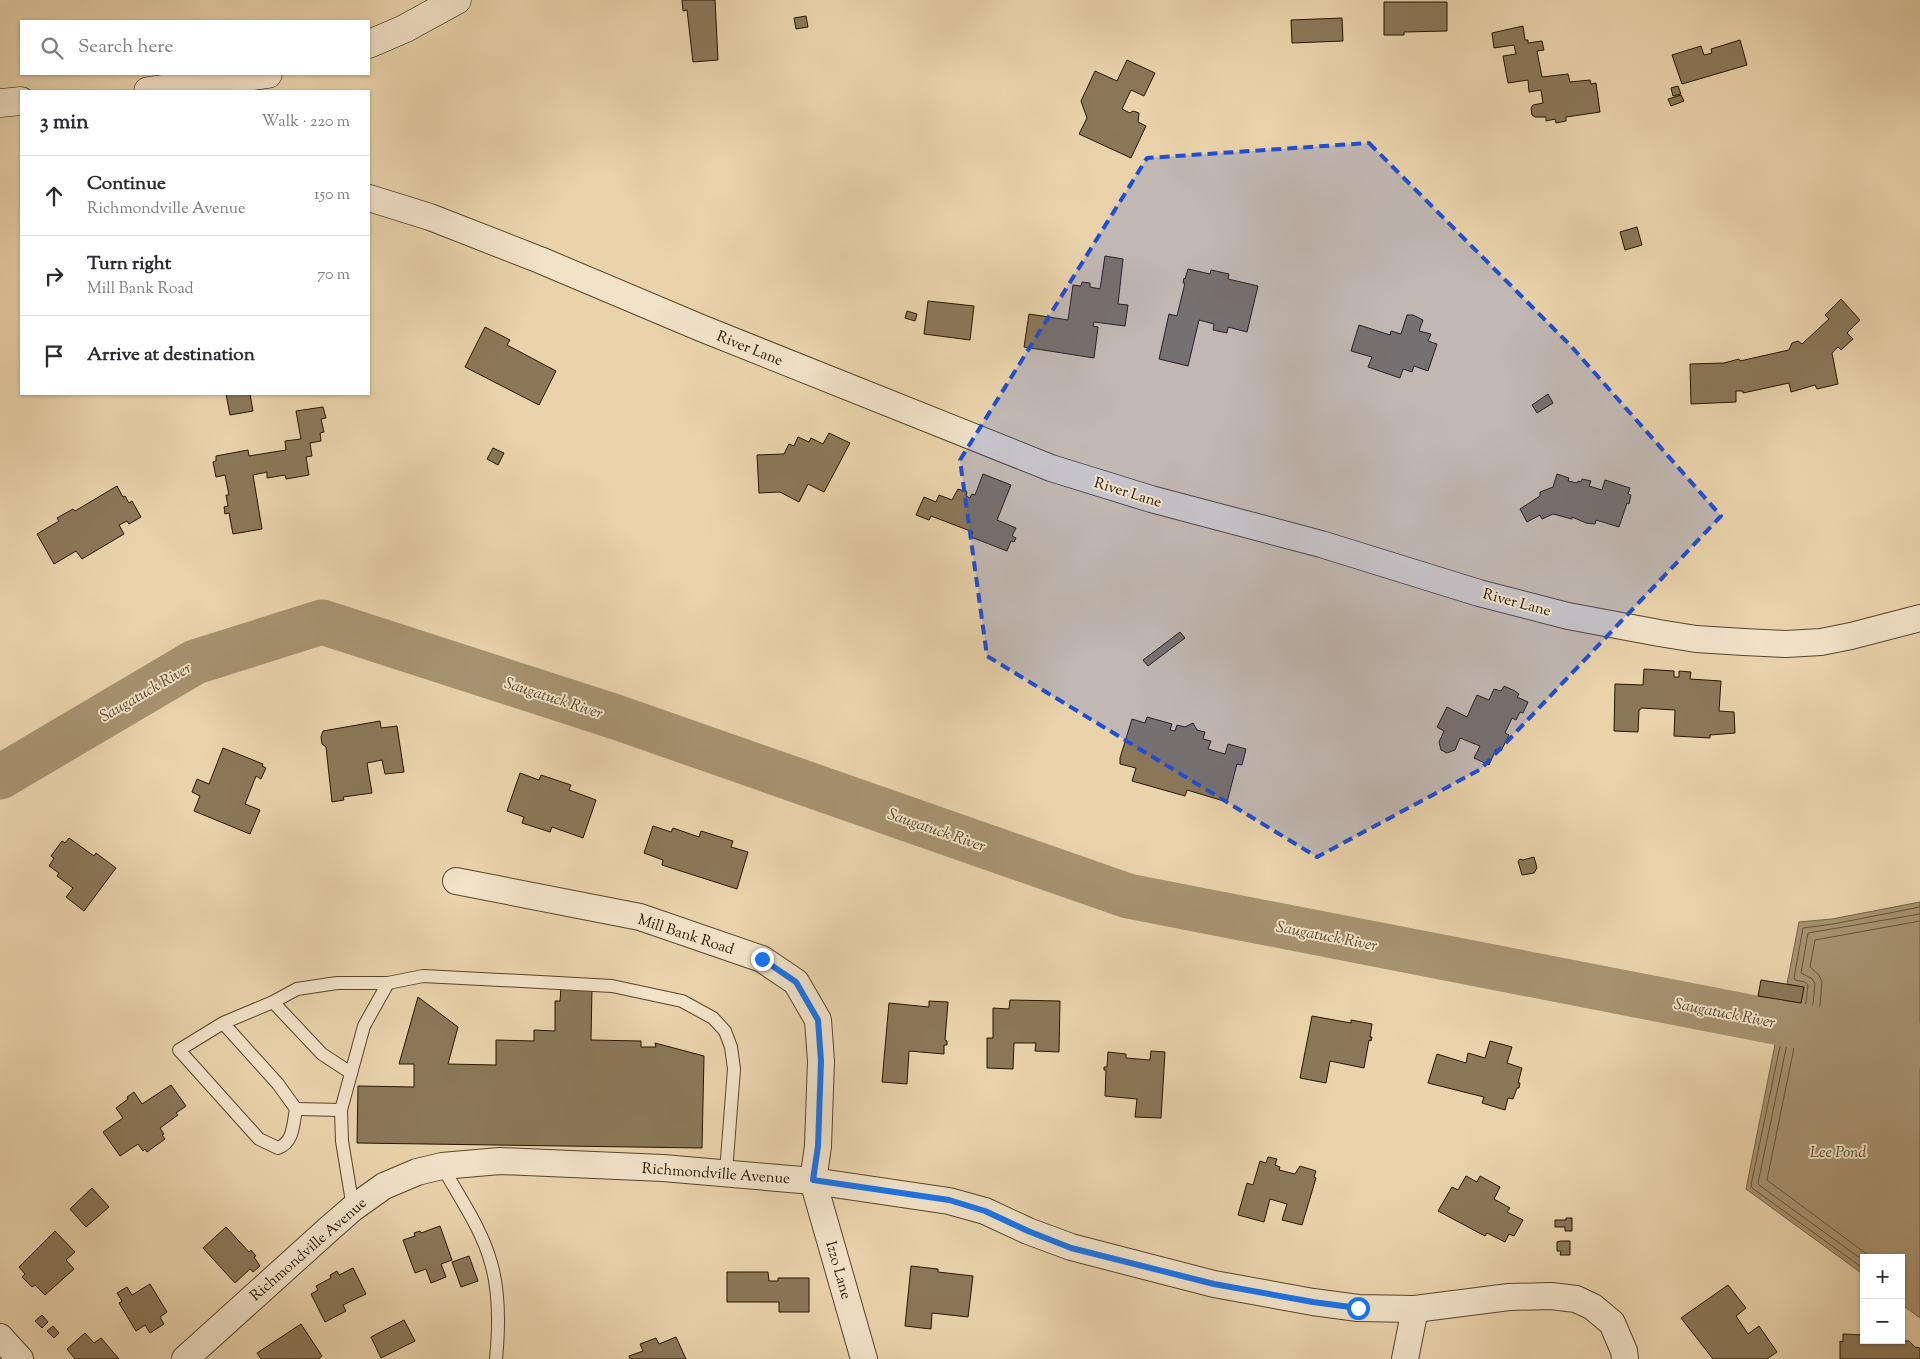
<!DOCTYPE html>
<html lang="en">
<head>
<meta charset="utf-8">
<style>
  body { margin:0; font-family:"Sorts Mill Goudy",serif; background:#f2f2f3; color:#2b2b33 }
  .controls { position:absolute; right:15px; bottom:15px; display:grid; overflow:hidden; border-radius:0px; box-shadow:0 1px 4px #0004 }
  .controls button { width:45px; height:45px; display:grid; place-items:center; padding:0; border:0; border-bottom:1px solid #e1e1e2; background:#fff; color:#2b2b33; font:25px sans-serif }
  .stop { position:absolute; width:15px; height:15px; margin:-11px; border:4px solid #1a73e8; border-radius:50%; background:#fff }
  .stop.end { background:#1a73e8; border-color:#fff; box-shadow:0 1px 5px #0008 }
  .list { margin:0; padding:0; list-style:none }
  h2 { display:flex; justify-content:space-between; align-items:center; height:65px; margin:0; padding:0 20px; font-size:21px }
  h2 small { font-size:16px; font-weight:400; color:#7c7c81 }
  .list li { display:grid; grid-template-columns:32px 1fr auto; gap:15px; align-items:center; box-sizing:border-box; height:80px; padding:0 20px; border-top:1px solid #e1e1e2 }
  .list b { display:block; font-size:19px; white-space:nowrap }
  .list p { margin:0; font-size:16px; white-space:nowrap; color:#7c7c81 }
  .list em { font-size:16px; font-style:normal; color:#7c7c81 }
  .icon { flex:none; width:28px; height:28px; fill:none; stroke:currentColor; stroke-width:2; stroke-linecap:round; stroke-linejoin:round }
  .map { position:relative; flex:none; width:1920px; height:1359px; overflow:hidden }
  .search { position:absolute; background:#fff; box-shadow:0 1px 4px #0004; left:20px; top:20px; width:350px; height:55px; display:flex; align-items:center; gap:12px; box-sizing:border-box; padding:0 18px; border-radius:0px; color:#7c7c81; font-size:19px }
  .panel { position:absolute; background:#fff; box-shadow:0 1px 4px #0004; left:20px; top:90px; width:350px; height:305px; border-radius:0px }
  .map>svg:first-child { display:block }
  .water { fill:#a79371; stroke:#736144 }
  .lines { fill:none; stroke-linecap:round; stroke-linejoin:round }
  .shore { stroke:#665439; stroke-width:1 }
  .river { stroke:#a79371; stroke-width:45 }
  .building { fill:#8b7859; stroke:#251601 }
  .service-casing { stroke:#56452c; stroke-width:14 }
  .minor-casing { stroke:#56452c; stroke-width:28 }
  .secondary-casing { stroke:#251601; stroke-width:29 }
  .service { stroke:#f1e2c8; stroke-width:12 }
  .minor { stroke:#f1e2c8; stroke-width:26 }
  .secondary { stroke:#f1e2c8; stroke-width:28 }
  .route { stroke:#1a73e8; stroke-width:6 }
  .marked { fill:#1d4ed8; fill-opacity:0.2; stroke:#1d4ed8; stroke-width:4; stroke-dasharray:10 6; stroke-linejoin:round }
  .labels { text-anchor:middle; stroke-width:4; stroke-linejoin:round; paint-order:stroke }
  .street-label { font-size:15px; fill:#251601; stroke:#f1e2c8 }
  .water-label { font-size:16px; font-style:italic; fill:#59482e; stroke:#f1e2c8 }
</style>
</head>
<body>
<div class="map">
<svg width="1920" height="1359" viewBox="0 0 1920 1359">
  <rect width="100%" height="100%" fill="#ead3ab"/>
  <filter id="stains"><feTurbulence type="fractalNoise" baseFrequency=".004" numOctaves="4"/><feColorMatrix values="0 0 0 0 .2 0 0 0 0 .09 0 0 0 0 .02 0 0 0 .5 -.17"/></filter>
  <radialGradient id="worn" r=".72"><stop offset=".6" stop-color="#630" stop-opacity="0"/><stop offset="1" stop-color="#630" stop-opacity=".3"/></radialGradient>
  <!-- water -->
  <path class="water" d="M1920,902V1318L1901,1304V1258H1864V1275L1746,1189L1784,1000L1801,1003L1804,987L1787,984L1799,922L1832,919Z"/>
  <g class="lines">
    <!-- shore -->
    <g class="shore">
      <path d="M1872,1258L1767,1180L1799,1023L1813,1017L1820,1005L1822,982L1819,975L1810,967L1815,940L1920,921"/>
      <path d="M1864,1261L1759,1185L1758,1183L1793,1015L1807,1012L1813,1004L1815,983L1811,978L1801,973L1808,933L1920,914"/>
      <path d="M1864,1269L1752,1188L1751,1185L1788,1008L1790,1006L1802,1007L1806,1003L1808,985L1805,982L1795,980L1794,978L1803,928L1833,924L1920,907"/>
    </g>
    <!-- river -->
    <path class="river" d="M0,777L195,662L322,622L616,717L1128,896L1780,1023L1920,1046"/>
  </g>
  <!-- building -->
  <g class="building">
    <path d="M682,0H715L718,60L693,62L687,10L683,11Z"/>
    <path d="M1384,2H1447V31L1404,32V35H1384Z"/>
    <path d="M806,16L808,27L796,29L794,18Z"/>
    <path d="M1342,18L1343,41L1292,43L1291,20Z"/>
    <path d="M1523,26L1525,40H1528V43L1542,41L1544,50L1537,51L1542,77L1568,74L1570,82L1590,80L1591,84L1596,83L1600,112L1566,117V121L1556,123L1555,119L1546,121V117H1535L1532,115L1531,108L1533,105L1543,103L1541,90L1529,92L1528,80L1508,83L1503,56L1516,54L1514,45L1494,48L1492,33Z"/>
    <path d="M1740,40L1747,65L1682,84L1672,55L1701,46L1704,55L1712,53L1711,49Z"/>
    <path d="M1127,60L1155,73L1144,96L1131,90L1122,109L1130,113L1133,111L1139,113L1138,122L1146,126L1131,158L1079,134L1087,118L1081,101L1095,71L1117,81Z"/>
    <path d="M1678,86L1681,94L1673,96L1671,88Z"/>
    <path d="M1681,95L1684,101L1671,106L1668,99Z"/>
    <path d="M1637,227L1642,245L1625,250L1620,232Z"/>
    <path d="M1105,256L1123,259L1118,304L1128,305L1125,326L1094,322L1093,326L1098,327L1094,358L1024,347L1029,314L1068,320L1073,285L1081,286L1082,282L1090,283V287L1100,289Z"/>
    <path d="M1188,269L1210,274L1211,270L1229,274L1228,279L1258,286L1247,332L1228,327L1227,333L1213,330L1214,324L1199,320L1188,366L1159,359L1169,314L1177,316L1185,283H1183L1184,278L1185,279Z"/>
    <path d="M1841,299L1860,320L1847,333L1853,339L1841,350L1838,347L1832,353L1838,384L1817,389L1815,385L1791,392L1789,383L1743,393V391H1736V402L1691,404L1690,364L1724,363L1739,359L1740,361L1789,350L1792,343L1798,341L1802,344L1829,319L1825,315Z"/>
    <path d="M928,301L974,306L970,340L924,334Z"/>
    <path d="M907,311L917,314L915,321L905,318Z"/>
    <path d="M1407,315H1413L1423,320L1419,331L1431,334L1428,341L1437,344L1428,371L1414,366L1412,372L1403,369L1400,378L1368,367L1372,357L1351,351L1359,325L1390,335L1391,331L1401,334Z"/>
    <path d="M485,327L510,340L507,345L556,371L539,405L465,367Z"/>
    <path d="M226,394H250L253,411L230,415Z"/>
    <path d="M1548,394L1553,403L1537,413L1532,405Z"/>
    <path d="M323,407L326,418L321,419L324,432L320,433L321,441L310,443L312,456L306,457L309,475L286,479L285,475L267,478V472L253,475L262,529L233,534L229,513L225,514L224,507L228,506L226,495H229L225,475L216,477L213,462L216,461V456L248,450L249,456L286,450L285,441L301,439L296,411Z"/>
    <path d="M829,433L850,443L824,492L808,484L799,502L780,492L759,493L757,455L784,454L789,444L794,446L798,437L809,442L811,438L823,444Z"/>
    <path d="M493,448L504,453L498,465L487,459Z"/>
    <path d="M983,474L1011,485L997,520L1016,528L1012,536L1016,538L1014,542L1011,541L1007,551L971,537L973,532L931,516L929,520L916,515L924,497L936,502L939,495L952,500L958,489L967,492L966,496L970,498L972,494L975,495Z"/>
    <path d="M1557,474L1569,478L1568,481L1577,483L1578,481L1581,482L1582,479L1591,481L1589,486L1602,490L1605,480L1630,488L1628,494L1631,495L1629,504L1627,503L1619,527L1596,520L1595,524L1586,523L1572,517V519L1553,514L1542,519L1540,515L1527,522L1520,509L1540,496V492L1553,487Z"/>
    <path d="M117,486L123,497L125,496L129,503L132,501L141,517L129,524L127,521L119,525L124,534L82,559L76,551L54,564L37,534L59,521L57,518L73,509L75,511Z"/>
    <path d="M1180,632L1185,638L1148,666L1143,660Z"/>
    <path d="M1644,669L1674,671V677H1679V671L1691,672L1690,679L1721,681L1719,711L1734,712L1735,733L1710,735V738L1674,736L1675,710L1642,708L1639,710L1638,732L1614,731L1615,684L1643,685Z"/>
    <path d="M1504,686L1515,691L1519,694L1517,697L1528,702L1523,713L1520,712L1516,720L1512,718L1505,733L1509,735L1501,751L1496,749L1489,765L1474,758L1480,746L1460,738L1455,750L1447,753L1441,750L1439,742L1444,731L1437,727L1447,707L1467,717L1477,695L1489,700L1494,689L1501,691Z"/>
    <path d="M1147,717L1172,724L1170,730L1175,731L1177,725L1185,727L1193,723L1197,730L1205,732L1203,739L1211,741L1208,749L1225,754L1228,744L1246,749L1242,765L1237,764L1227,802L1187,790L1185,796L1132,781L1136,768L1120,764V758L1132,719L1145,723Z"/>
    <path d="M380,721L381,728L397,726L404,772L385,774L382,760L367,763L372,793L343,797L344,800L332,802L326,747L322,744L321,737L323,731Z"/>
    <path d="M223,748L263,764L262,766L266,768L261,779L256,776L245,804L260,810L250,834L194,811L200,796L192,792L197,779L209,784Z"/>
    <path d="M520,773L539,780L541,775L571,785L569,790L596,800L583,838L552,827L550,832L522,823L524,817L507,811Z"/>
    <path d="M653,826L671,832L673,828L699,837L701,831L733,841L731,847L748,852L737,889L662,865L663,860L644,853Z"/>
    <path d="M69,838L94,856L96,853L116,868L84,911L66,897L73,888L57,876L59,873L49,866L54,858L51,856L62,841L65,843Z"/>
    <path d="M1534,857L1537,868L1534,873L1522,875L1518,861L1520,859L1523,860Z"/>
    <path d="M1761,980L1804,987L1801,1003L1758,996Z"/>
    <path d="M561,987H592L591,1040L641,1041V1047H656L655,1043L704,1056L702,1148L357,1143L358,1086L414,1087V1064H399L418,997L458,1027L448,1064L496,1065V1040L534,1041V1030L555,1031V1001H560Z"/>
    <path d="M1010,1000L1060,1001L1059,1052L1035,1051L1036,1043H1014L1013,1069L987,1068V1038H993V1008L1009,1009Z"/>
    <path d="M929,1001L948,1002L945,1040L947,1041V1045H944V1054L909,1051L907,1084L882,1082L889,1003L929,1007Z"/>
    <path d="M1312,1016L1351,1023V1020L1372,1024L1370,1037H1372L1371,1041L1369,1040L1364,1068L1330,1061L1326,1083L1300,1078Z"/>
    <path d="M1490,1041L1512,1047L1507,1063L1522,1068L1518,1083H1520L1519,1088H1517L1513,1099L1508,1098L1505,1110L1482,1103L1484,1097L1428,1083L1437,1054L1466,1063L1468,1053L1485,1058Z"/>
    <path d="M1151,1051L1165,1052L1161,1118L1135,1117L1137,1099L1105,1096L1106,1070H1104V1067H1107L1108,1052L1126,1054V1058L1150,1060Z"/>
    <path d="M171,1085L186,1106L176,1113L178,1115L160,1128L164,1134L162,1135L165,1139L147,1152L145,1149L143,1151L138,1144L120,1156L103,1132L123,1118L116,1108L128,1099L127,1097L134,1092L142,1104Z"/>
    <path d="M1268,1157L1277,1159L1275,1165L1280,1167L1279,1170L1295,1174L1300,1166L1316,1171L1314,1177L1316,1178L1302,1225L1282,1220L1287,1204L1270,1199L1264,1222L1238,1215L1247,1183L1253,1185L1260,1161L1266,1163Z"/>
    <path d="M1466,1176L1477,1182L1480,1176L1500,1187L1494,1199L1510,1208L1507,1212L1523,1220L1514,1236L1509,1234L1505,1242L1487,1233L1485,1236L1438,1211L1452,1187L1458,1190Z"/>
    <path d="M92,1188L109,1207L86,1227L70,1209Z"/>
    <path d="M1566,1218H1572V1231H1565V1227H1555V1220H1566Z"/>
    <path d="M440,1226L452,1260L441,1264L446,1277L431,1283L426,1269L415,1273L403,1240L415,1236L414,1233L420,1231L421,1233Z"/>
    <path d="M226,1227L249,1252L251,1250L256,1256L254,1257L260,1266L253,1272L250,1269L235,1283L203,1248Z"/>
    <path d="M55,1231L75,1252L66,1260L74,1269L45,1295L35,1285L32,1287L22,1277L25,1274L19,1267Z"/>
    <path d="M1561,1241H1570V1255H1560L1561,1251H1557V1242Z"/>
    <path d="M469,1256L478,1281L461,1287L452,1262Z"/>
    <path d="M911,1266L938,1269V1272L973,1276L968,1317L932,1313L931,1329L905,1326Z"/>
    <path d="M353,1268L366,1294L343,1305L346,1311L325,1322L311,1294L318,1290L316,1286L331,1278L330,1275L337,1271L339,1275Z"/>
    <path d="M727,1272H768L769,1281H778V1278H809V1312H779V1302H727Z"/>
    <path d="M150,1284L167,1312L160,1317L164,1324L150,1333L145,1325L136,1331L119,1303L122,1301L117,1293L127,1287L132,1295Z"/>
    <path d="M1728,1285L1746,1308L1736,1316L1748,1334L1759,1326L1777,1352L1767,1359H1713L1681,1318Z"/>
    <path d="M42,1315L48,1322L42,1328L35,1321Z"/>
    <path d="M404,1320L415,1341L381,1358L371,1337Z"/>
    <path d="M301,1324L322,1356L318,1359H261L257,1353Z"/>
    <path d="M53,1326L59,1333L54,1338L47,1331Z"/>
    <path d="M85,1333L94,1343L101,1338L119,1359H75L67,1349Z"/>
    <path d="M1843,1334L1864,1335V1340L1909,1341L1915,1347L1920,1348V1359H1840V1341L1843,1342Z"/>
    <path d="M676,1337L686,1359H630L629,1356L643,1351L640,1344L656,1338L659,1344Z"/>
  </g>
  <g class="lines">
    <defs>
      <g id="service">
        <path d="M273,1002L322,1054L351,1073"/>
        <path d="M223,1023L278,1084L296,1109C293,1124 294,1142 278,1148L259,1139L179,1050L223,1023L273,1002L297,989L337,983H388L423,976L540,982L612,986L682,1001L713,1018L725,1031L731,1047L734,1069L726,1172"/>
        <path d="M296,1109L341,1110"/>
        <path d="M442,1166C459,1197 482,1229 491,1263C500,1293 499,1328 496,1359"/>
        <path d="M353,1208L342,1141L341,1110L364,1026L388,983"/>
      </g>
      <g id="minor">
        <path d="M369,198L430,217L540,260L701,328L1051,468L1151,499L1321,544L1479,593L1568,616L1659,633L1696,639L1744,642L1786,644L1821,642L1851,636L1920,618"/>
        <path d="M456,881L640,917L762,959L796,982L818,1020L821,1061L818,1146L813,1181L864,1359"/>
        <path d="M0,1337L20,1359"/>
        <path d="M185,1359L330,1228L353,1208L384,1186L417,1172L442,1166L500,1161L663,1168L813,1181L949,1201L985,1211L1028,1231L1071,1247L1214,1284L1313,1302L1358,1308L1415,1309L1509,1297L1551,1296L1576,1299L1593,1307L1612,1323L1624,1351L1625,1359"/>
        <path d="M1405,1359L1415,1309"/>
      </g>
      <g id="secondary">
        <path d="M369,44L404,29L457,0"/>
        <path d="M148,91L268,74"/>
        <path d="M0,103L21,101"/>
      </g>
    </defs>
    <!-- service casing -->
    <use href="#service" class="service-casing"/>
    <!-- minor casing -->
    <use href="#minor" class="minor-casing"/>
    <!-- secondary casing -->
    <use href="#secondary" class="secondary-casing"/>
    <!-- service -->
    <use href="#service" class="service"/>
    <!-- minor -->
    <use href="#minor" class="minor"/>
    <!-- secondary -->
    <use href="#secondary" class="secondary"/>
  </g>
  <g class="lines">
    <!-- route -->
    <path class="route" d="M762,959L796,982L818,1020L821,1061L818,1146L813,1180L949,1200L985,1211L1028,1231L1071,1248L1214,1284L1313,1302L1358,1308"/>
  </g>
  <!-- marked area -->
  <path class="marked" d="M1369,143L1571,346L1721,516L1481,769L1317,857L987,656L960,460L1147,158Z"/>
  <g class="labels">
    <!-- street labels -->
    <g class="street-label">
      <text transform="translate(750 348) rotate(22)" y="5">River Lane</text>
      <text transform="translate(1128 492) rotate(17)" y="5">River Lane</text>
      <text transform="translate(1517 602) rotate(15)" y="5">River Lane</text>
      <text transform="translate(686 934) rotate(18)" y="5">Mill Bank Road</text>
      <text transform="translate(716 1173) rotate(4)" y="5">Richmondville Avenue</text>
      <text transform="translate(308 1249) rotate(-41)" y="5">Richmondville Avenue</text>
      <text transform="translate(839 1270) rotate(74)" y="5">Izzo Lane</text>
    </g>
    <!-- water labels -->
    <g class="water-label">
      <text transform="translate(145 691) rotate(-30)" y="6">Saugatuck River</text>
      <text transform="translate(554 697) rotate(18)" y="6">Saugatuck River</text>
      <text transform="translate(937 829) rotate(19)" y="6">Saugatuck River</text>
      <text transform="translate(1327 935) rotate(11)" y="6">Saugatuck River</text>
      <text transform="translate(1725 1012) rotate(11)" y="6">Saugatuck River</text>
      <text x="1838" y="1157">Lee Pond</text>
    </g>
  </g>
  <rect width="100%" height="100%" filter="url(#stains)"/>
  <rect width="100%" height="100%" fill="url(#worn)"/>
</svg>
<div class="controls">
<button>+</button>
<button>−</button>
</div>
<div class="stop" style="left:1358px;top:1308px"></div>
<div class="stop end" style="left:762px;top:959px"></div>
<div class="search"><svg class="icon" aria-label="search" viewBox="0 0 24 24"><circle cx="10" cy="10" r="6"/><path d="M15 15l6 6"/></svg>Search here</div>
<section class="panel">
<h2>3 min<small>Walk · 220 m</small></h2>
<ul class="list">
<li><svg class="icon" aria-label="ahead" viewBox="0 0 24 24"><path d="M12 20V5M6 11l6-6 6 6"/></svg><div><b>Continue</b><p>Richmondville Avenue</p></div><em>150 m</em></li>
<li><svg class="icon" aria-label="right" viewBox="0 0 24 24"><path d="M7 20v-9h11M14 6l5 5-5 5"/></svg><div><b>Turn right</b><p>Mill Bank Road</p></div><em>70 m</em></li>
<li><svg class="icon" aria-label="arrive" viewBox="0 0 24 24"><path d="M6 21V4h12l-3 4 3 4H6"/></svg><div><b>Arrive at destination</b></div></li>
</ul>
</section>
</div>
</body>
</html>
